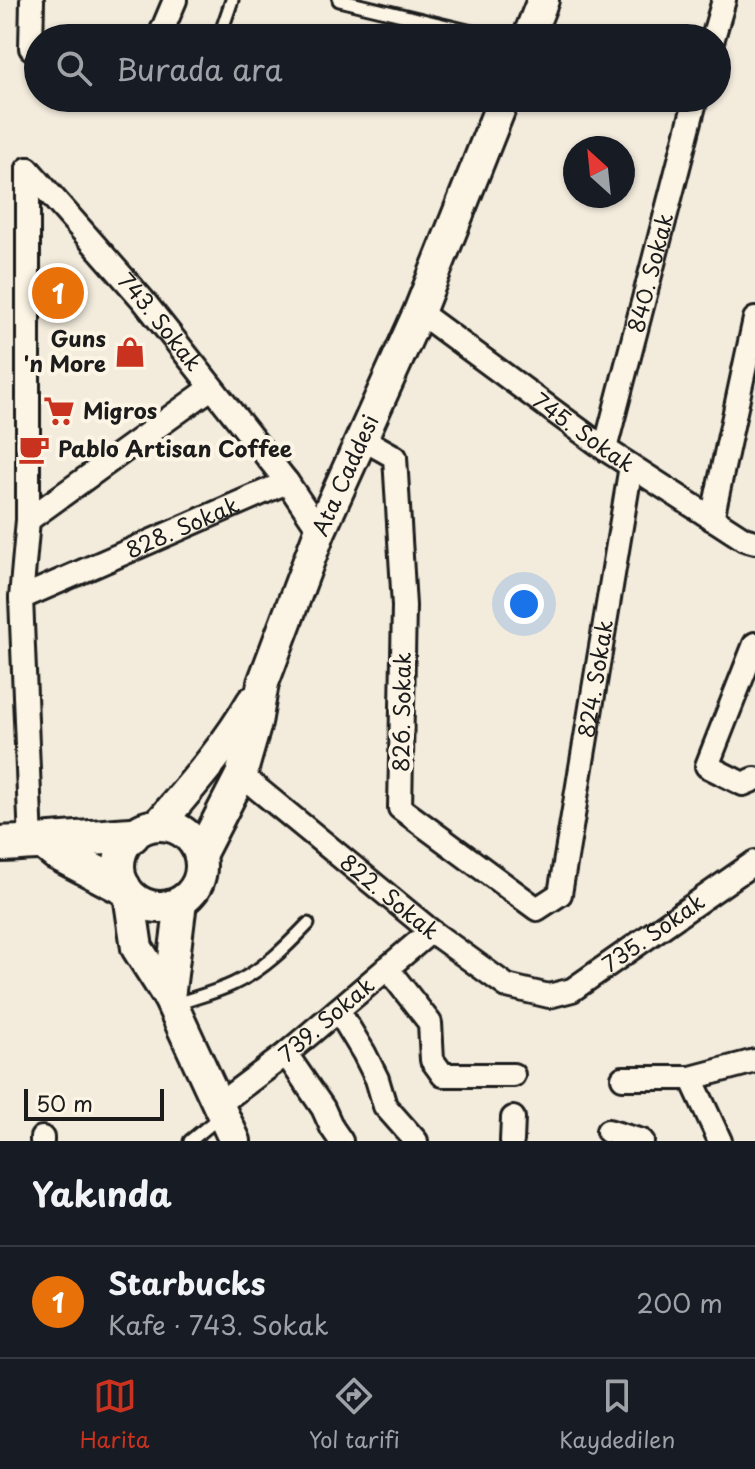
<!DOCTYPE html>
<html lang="tr">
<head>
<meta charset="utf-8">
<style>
  body { margin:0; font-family:"Playpen Sans",sans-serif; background:#20242c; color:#f1f3f6 }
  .compass { position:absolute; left:563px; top:136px; width:72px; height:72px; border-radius:50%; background:#171b24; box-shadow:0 2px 6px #0004; rotate:333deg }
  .scale { position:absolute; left:24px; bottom:20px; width:140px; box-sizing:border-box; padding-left:8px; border:4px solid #1c1c1c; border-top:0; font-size:22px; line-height:28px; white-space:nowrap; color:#1c1c1c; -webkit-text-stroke:6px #fcf5e5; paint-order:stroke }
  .you { position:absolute; left:524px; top:604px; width:28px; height:28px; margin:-20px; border:6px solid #fff; border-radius:50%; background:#1a73e8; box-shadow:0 0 0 12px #1a73e833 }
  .badge { display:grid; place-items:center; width:52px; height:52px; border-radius:50%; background:#c8321e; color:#fff; font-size:26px; font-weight:700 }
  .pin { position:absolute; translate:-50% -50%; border:4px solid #fff; box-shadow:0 2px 8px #0006 }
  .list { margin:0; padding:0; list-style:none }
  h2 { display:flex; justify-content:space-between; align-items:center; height:104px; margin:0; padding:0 32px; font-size:34px }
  h2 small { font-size:26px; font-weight:400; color:#9ea1a6 }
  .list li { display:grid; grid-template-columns:52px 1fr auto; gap:24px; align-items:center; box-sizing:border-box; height:112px; padding:0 32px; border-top:2px solid #363941 }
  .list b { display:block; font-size:30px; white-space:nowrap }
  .list p { margin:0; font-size:26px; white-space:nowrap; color:#9ea1a6 }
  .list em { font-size:26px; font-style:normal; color:#9ea1a6 }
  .icon { flex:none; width:44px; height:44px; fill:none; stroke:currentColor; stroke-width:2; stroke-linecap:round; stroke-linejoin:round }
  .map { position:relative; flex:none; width:755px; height:1141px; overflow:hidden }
  .search { position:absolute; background:#171b24; box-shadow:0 2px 6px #0004; left:24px; right:24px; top:24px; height:88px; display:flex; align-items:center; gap:20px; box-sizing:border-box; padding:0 28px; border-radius:44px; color:#9ea1a6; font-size:30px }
  .sheet { height:216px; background:#171b24 }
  nav { display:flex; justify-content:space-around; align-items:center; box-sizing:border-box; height:112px; border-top:2px solid #363941; background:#171b24; font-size:22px; color:#9ea1a6 }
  nav a { display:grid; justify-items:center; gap:4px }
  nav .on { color:#c8321e }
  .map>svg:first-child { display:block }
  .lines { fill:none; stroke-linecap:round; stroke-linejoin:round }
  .service-casing { stroke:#1c1c1c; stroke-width:17 }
  .minor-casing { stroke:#1c1c1c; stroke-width:28 }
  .secondary-casing { stroke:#1c1c1c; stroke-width:36 }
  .primary-casing { stroke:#1c1c1c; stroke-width:40 }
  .service { stroke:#fcf5e5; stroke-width:11 }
  .minor { stroke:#fcf5e5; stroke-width:22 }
  .secondary { stroke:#fcf5e5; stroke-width:30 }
  .primary { stroke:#fcf5e5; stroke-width:34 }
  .labels { text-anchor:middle; stroke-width:8; stroke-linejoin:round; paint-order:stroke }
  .street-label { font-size:22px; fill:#1c1c1c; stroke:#fcf5e5 }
  .poi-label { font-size:22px; font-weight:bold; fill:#1c1c1c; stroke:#fcf5e5; text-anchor:start }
</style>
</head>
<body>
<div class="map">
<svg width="755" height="1141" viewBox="0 0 755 1141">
  <rect width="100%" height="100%" fill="#f3ecdd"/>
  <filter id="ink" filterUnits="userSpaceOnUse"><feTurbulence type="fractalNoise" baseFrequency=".0125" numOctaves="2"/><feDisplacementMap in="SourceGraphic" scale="16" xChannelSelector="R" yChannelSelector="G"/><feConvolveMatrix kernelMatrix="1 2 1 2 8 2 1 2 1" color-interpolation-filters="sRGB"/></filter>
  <g filter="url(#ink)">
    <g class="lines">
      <defs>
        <g id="service">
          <path d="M339,0L497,38"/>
          <path d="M219,38L232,0"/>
          <path d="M173,1005C193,998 214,993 233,984C263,970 285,948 308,924"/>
          <path d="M190,1141L222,1115"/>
        </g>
        <g id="minor">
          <path d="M32,0L31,48H38"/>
          <path d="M159,38L175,0"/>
          <path d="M713,38L724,0"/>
          <path d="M28,169V520L21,598L31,843"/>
          <path id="s1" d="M28,169L143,300L287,482"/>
          <path id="s2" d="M419,312L605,449L744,539L755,542"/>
          <path id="s3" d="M361,438L395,457L404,606L400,808L537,909L560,894L631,466"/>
          <path id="s4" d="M605,449L696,98"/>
          <path d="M712,519L755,319"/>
          <path d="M28,520L211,388"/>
          <path id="s5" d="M21,598L287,482L320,531"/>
          <path d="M755,644L707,766L743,784L755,779"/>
          <path id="s6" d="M241,775L431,931L507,986L549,996L572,990L755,862"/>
          <path d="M387,968L430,1023L432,1060L443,1075H513"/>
          <path d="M338,1010L364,1053L377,1079L385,1106L416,1141"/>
          <path d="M286,1054L323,1108L332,1128L341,1141"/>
          <path d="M623,1078H691L755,1061"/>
          <path d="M691,1078L720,1141"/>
          <path id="s7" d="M218,1105L286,1054L431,931"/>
          <path d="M608,1131L642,1141"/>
          <path d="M42,1138V1141"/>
          <path d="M512,1141L513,1118"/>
        </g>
        <g id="secondary">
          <path d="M528,38L543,0"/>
          <circle cx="160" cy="866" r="41"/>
          <path d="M158,825C192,785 226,747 252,702"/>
          <path id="s8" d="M200,855L241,775L256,723L263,683L320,531L419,312L504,98"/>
          <path d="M129,894L137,948L169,998L235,1141"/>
          <path d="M169,998L181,902"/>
        </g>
        <g id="primary">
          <path d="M45,843L56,852L123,887"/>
          <path d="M0,844C44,842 88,838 132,835"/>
        </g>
      </defs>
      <!-- service casing -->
      <use href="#service" class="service-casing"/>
      <!-- minor casing -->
      <use href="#minor" class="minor-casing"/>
      <!-- secondary casing -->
      <use href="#secondary" class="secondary-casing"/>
      <!-- primary casing -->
      <use href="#primary" class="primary-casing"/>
      <!-- service -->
      <use href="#service" class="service"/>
      <!-- minor -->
      <use href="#minor" class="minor"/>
      <!-- secondary -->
      <use href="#secondary" class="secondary"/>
      <!-- primary -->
      <use href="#primary" class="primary"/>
    </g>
  </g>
  <!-- icons -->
  <defs>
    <symbol id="shop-bare" viewBox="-9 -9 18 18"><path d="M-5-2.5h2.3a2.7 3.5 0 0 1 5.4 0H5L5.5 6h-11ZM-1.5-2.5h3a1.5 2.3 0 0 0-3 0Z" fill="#c8321e" stroke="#fcf5e5" stroke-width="2.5" paint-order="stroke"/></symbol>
    <symbol id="supermarket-bare" viewBox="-9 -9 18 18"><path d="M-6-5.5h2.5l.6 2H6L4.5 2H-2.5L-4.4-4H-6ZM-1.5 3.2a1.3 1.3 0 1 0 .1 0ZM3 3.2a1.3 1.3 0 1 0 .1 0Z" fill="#c8321e" stroke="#fcf5e5" stroke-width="2.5" paint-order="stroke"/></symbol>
    <symbol id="cafe-bare" viewBox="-9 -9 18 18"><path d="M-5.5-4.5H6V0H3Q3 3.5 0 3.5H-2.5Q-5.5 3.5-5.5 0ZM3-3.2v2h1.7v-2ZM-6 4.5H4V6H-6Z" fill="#c8321e" stroke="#fcf5e5" stroke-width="2.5" paint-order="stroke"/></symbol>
  </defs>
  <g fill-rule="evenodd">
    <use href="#shop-bare" x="108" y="330" width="44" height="44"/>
    <use href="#supermarket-bare" x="37" y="389" width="44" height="44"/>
    <use href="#cafe-bare" x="12" y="427" width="44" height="44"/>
  </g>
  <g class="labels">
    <!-- street labels -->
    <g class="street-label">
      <text dy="8" stroke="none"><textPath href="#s4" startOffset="182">840. Sokak</textPath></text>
      <text dy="8" stroke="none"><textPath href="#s1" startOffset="202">743. Sokak</textPath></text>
      <text dy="8" stroke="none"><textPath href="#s2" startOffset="204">745. Sokak</textPath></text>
      <text dy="8" stroke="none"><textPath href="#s8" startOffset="408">Ata Caddesi</textPath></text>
      <text dy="8" stroke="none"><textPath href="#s5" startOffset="176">828. Sokak</textPath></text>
      <text dy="8" stroke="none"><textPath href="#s3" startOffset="806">824. Sokak</textPath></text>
      <text transform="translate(402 712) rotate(-89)" y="8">826. Sokak</text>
      <text dy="8" stroke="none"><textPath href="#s6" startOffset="192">822. Sokak</textPath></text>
      <text dy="8" stroke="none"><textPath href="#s6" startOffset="506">735. Sokak</textPath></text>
      <text dy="8" stroke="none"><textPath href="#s7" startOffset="138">739. Sokak</textPath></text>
    </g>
    <!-- poi labels -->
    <g class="poi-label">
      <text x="106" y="347" text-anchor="end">Guns<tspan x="106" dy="25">'n More</tspan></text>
      <text x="83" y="419">Migros</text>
      <text x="58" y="457">Pablo Artisan Coffee</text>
    </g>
  </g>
</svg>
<svg class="compass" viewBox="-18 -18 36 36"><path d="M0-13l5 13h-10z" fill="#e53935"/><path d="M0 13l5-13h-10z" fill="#9ea1a6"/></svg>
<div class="scale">50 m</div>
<div class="you"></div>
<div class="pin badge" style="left:58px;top:293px;background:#e8710a">1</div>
<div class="search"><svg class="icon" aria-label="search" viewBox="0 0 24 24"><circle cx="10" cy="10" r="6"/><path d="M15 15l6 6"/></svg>Burada ara</div>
</div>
<section class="sheet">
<h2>Yakında<small></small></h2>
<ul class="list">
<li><span class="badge" style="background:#e8710a">1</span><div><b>Starbucks</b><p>Kafe · 743. Sokak</p></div><em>200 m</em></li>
</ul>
</section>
<nav>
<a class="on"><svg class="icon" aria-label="map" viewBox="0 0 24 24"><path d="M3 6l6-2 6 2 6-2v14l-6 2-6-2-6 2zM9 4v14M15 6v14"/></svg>Harita</a>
<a><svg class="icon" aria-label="directions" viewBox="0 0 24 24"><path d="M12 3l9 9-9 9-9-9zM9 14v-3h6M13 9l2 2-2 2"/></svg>Yol tarifi</a>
<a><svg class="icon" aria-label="saved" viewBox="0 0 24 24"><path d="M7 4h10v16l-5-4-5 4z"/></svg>Kaydedilen</a>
</nav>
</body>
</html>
